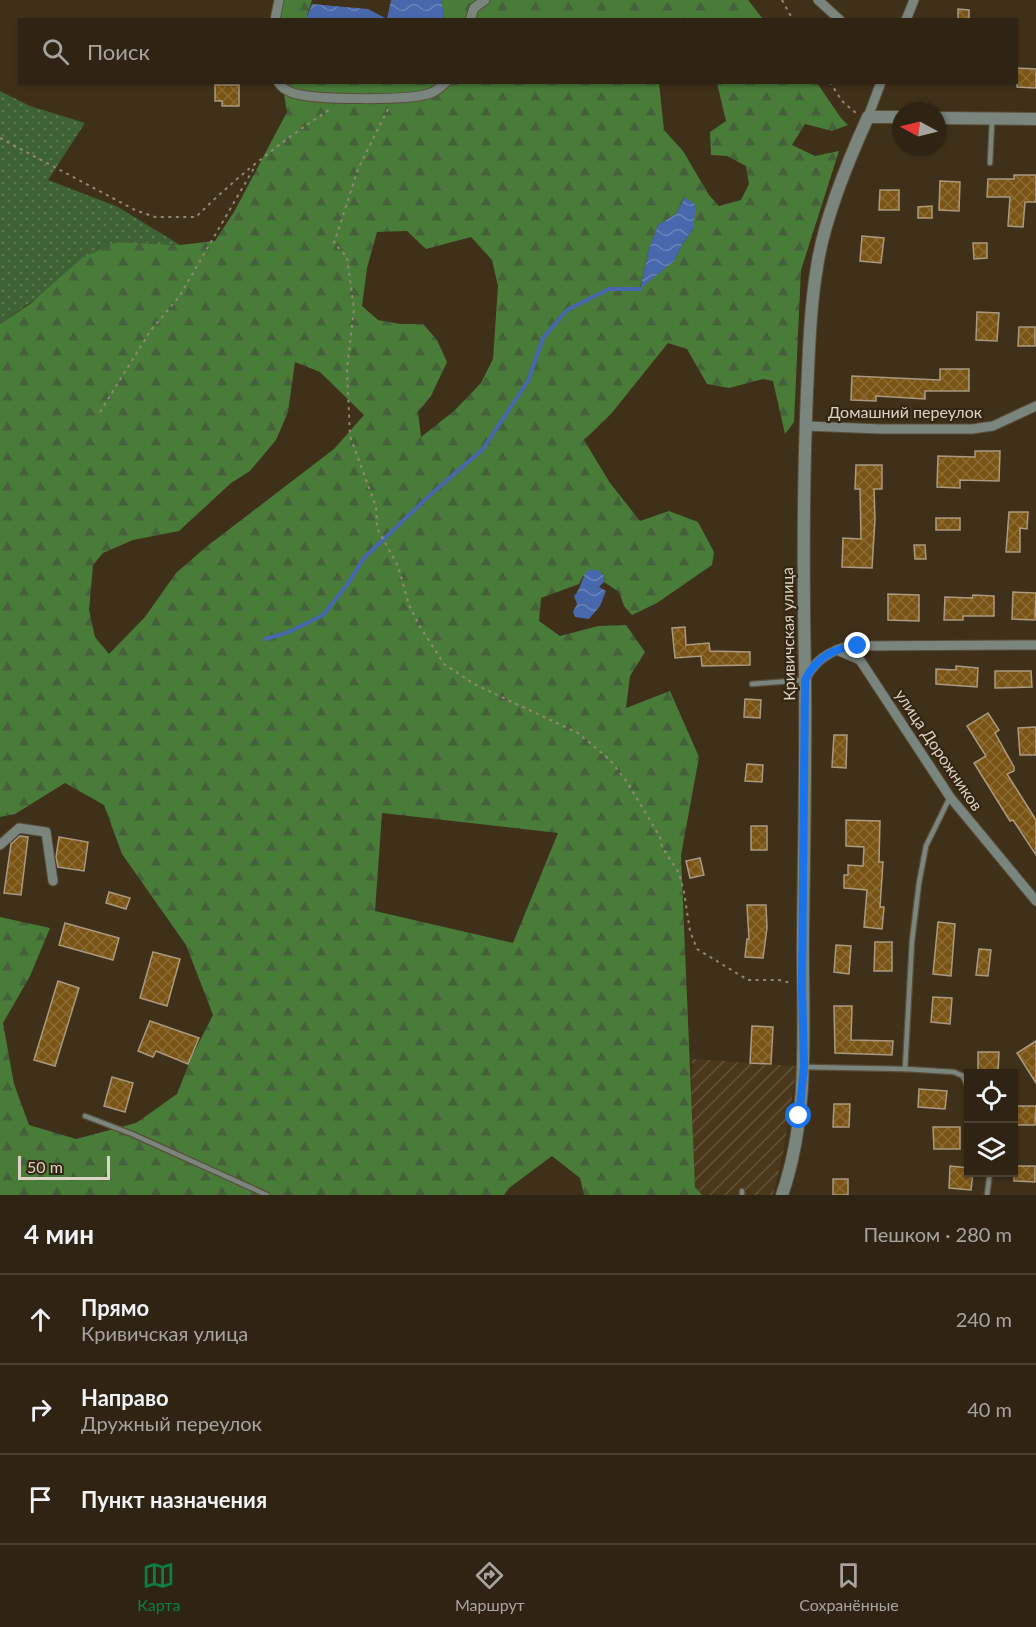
<!DOCTYPE html>
<html lang="ru">
<head>
<meta charset="utf-8">
<style>
  body { margin:0; font-family:Lato,sans-serif; background:#3b3022; color:#f1f3f6 }
  .controls { position:absolute; right:18px; bottom:18px; display:grid; overflow:hidden; border-radius:0px; box-shadow:0 2px 4px #0004 }
  .controls button { width:54px; height:54px; display:grid; place-items:center; padding:0; border:0; border-bottom:2px solid #4a4134; background:#2f2414; color:#f1f3f6; font:30px sans-serif }
  .compass { position:absolute; left:892px; top:102px; width:54px; height:54px; border-radius:50%; background:#2f2414; box-shadow:0 2px 4px #0004; rotate:277deg }
  .scale { position:absolute; left:18px; bottom:15px; width:92px; box-sizing:border-box; padding-left:6px; border:3px solid #dcd2c5; border-top:0; font-size:16px; line-height:21px; white-space:nowrap; color:#dcd2c5; -webkit-text-stroke:4px #342610; paint-order:stroke }
  .stop { position:absolute; width:18px; height:18px; margin:-14px; border:4px solid #1a73e8; border-radius:50%; background:#fff }
  .stop.end { background:#1a73e8; border-color:#fff; box-shadow:0 2px 6px #0008 }
  .list { margin:0; padding:0; list-style:none }
  h2 { display:flex; justify-content:space-between; align-items:center; height:78px; margin:0; padding:0 24px; font-size:26px }
  h2 small { font-size:20px; font-weight:400; color:#a7a4a0 }
  .list li { display:grid; grid-template-columns:39px 1fr auto; gap:18px; align-items:center; box-sizing:border-box; height:90px; padding:0 24px; border-top:2px solid #4a4134 }
  .list b { display:block; font-size:22px; white-space:nowrap }
  .list p { margin:0; font-size:20px; white-space:nowrap; color:#a7a4a0 }
  .list em { font-size:20px; font-style:normal; color:#a7a4a0 }
  .icon { flex:none; width:33px; height:33px; fill:none; stroke:currentColor; stroke-width:2; stroke-linecap:round; stroke-linejoin:round }
  .map { position:relative; flex:none; width:1036px; height:1195px; overflow:hidden }
  .search { position:absolute; background:#2f2414; box-shadow:0 2px 4px #0004; left:18px; right:18px; top:18px; height:66px; display:flex; align-items:center; gap:15px; box-sizing:border-box; padding:0 21px; border-radius:0px; color:#a7a4a0; font-size:22px }
  .sheet { height:348px; background:#2f2414 }
  nav { display:flex; justify-content:space-around; align-items:center; box-sizing:border-box; height:84px; border-top:2px solid #4a4134; background:#2f2414; font-size:16px; color:#a7a4a0 }
  nav a { display:grid; justify-items:center; gap:3px }
  nav .on { color:#0b8043 }
  .map>svg:first-child { display:block }
  .industrial { fill:url(#industrial-furrows) }
  .grass { fill:url(#grass-dots) }
  .forest { fill:url(#forest-firs); fill-rule:evenodd }
  .water { fill:url(#water-waves) }
  .lines { fill:none; stroke-linecap:round; stroke-linejoin:round }
  .stream { stroke:#4768ac; stroke-width:4 }
  .building { fill:url(#building-cross-hatch); stroke:#ab9980; stroke-width:1.5 }
  .service-casing { stroke:#5b4d39; stroke-width:7 }
  .minor-casing { stroke:#5b4d39; stroke-width:11 }
  .tertiary-casing { stroke:#5b4d39; stroke-width:14 }
  .path { stroke:#948776; stroke-width:2; stroke-dasharray:3 4.5; stroke-linecap:butt }
  .service { stroke:#7a857d; stroke-width:4.5 }
  .minor { stroke:#7a857d; stroke-width:9 }
  .tertiary { stroke:#7a857d; stroke-width:12 }
  .route { stroke:#1a73e8; stroke-width:8 }
  .labels { text-anchor:middle; stroke-width:4.5; stroke-linejoin:round; paint-order:stroke }
  .street-label { font-size:16px; fill:#dcd2c5; stroke:#342610 }
</style>
</head>
<body>
<div class="map">
<svg width="1036" height="1195" viewBox="0 0 1036 1195">
  <defs>
    <pattern id="industrial-furrows" width="10" height="10" patternUnits="userSpaceOnUse" patternTransform="scale(1.5)"><rect width="10" height="10" fill="#4b381b"/><path d="M-1 1l2-2M0 10L10 0M9 11l2-2" fill="none" stroke="#64543b"/></pattern>
    <pattern id="grass-dots" width="8" height="8" patternUnits="userSpaceOnUse" patternTransform="scale(1.5)"><rect width="8" height="8" fill="#3f6235"/><path d="M2 2h.1M6 6h.1" fill="none" stroke="#5a7851" stroke-width="1.8" stroke-linecap="round"/></pattern>
    <pattern id="forest-firs" width="22" height="20" patternUnits="userSpaceOnUse" patternTransform="scale(1.5)"><rect width="22" height="20" fill="#487c38"/><path d="M5 1l3.5 6h-7zM16 11l3.5 6h-7z" fill="#456139"/></pattern>
    <pattern id="water-waves" width="16" height="10" patternUnits="userSpaceOnUse" patternTransform="scale(1.5)"><rect width="16" height="10" fill="#4768ac"/><path d="M0 5q4-4 8 0t8 0" fill="none" stroke="#6a84b9"/></pattern>
    <pattern id="building-cross-hatch" width="8" height="8" patternUnits="userSpaceOnUse" patternTransform="scale(1.5)"><rect width="8" height="8" fill="#7a5414"/><path d="M0 0l8 8M0 8l8-8" fill="none" stroke="#8c6c35"/></pattern>
  </defs>
  <rect width="100%" height="100%" fill="#3f301a"/>
  <!-- industrial -->
  <path class="industrial" d="M692,1059L797,1066L783,1154L773,1195H702L695,1187L691,1105Z"/>
  <!-- grass -->
  <path class="grass" d="M0,91L30,106L85,123L48,180L118,207L180,245L116,242L0,324Z"/>
  <!-- forest -->
  <g class="forest">
    <path d="M276,0H312L306,19H277Z"/>
    <path d="M441,0H748L763,19H443L444,14Z"/>
    <path d="M282,83H659L664,130L683,151L709,195L719,206L741,200L749,184L746,166L727,156L711,155L710,132L726,121L717,83H817L841,118L848,125L832,131L805,124L792,145L815,156L839,151L801,270L794,422L785,434L773,381L763,379L729,388L707,384L687,349L668,343L611,414L584,440L610,483L640,521L669,511L698,522L714,552L712,565L657,603L632,615L624,606L619,592L604,582V576H583L579,584L541,598L539,621L560,636L598,626L626,625L645,652L630,676L626,708L670,691L699,757L681,855L695,1187L702,1195H584L580,1178L552,1156L509,1188L504,1195H0V917L50,928L30,976L3,1023L14,1084L29,1125L76,1139L136,1123L177,1094L192,1056L213,1015L186,945L122,854L104,805L65,783L15,814L0,817V324L30,304L82,258L117,242L180,245L215,241L234,212L287,112ZM685,197L693,229L682,245L674,261L640,288L649,249L658,225L676,214ZM407,231L426,249L471,237L492,260L498,286L493,359L481,383L454,411L421,437L418,412L431,396L447,362L437,340L423,324H400L378,320L362,306L367,268L377,232ZM295,362L320,372L364,415L334,449L206,547L176,573L145,617L109,654L95,637L89,610L93,565L103,553L133,540L179,531L231,483L250,471L276,440L288,412ZM382,813L558,833L513,943L375,911Z"/>
  </g>
  <!-- water -->
  <g class="water">
    <path d="M391,0H441L444,14L443,19H306L312,4L368,9L387,19Z"/>
    <path d="M685,197L696,205L693,229L682,245L674,261L640,289L649,249L658,225L676,214Z"/>
    <path d="M588,570H598L604,576V582L599,587L606,591L600,606L589,619L575,617L573,612L577,604L574,596C581,590 581,578 588,570Z"/>
  </g>
  <g class="lines">
    <!-- stream -->
    <path class="stream" d="M265,639L289,632L323,615L347,585L364,558L429,496L483,449L528,381L543,338L567,310L609,289H640"/>
  </g>
  <!-- building -->
  <g class="building">
    <path d="M958,9L969,10V20H958Z"/>
    <path d="M1017,68L1036,69V88L1017,87Z"/>
    <path d="M215,85H239V106H222V101H215Z"/>
    <path d="M1014,175H1036V202H1025L1023,227L1008,226L1010,197H987L988,179H1014Z"/>
    <path d="M940,181L960,182L959,211L939,210Z"/>
    <path d="M880,190H899V210H879Z"/>
    <path d="M932,206V218H918V207Z"/>
    <path d="M862,236L884,238L881,263L860,261Z"/>
    <path d="M973,243H987V258L974,259Z"/>
    <path d="M977,312L999,313L997,341L976,340Z"/>
    <path d="M1019,327H1035V346H1018Z"/>
    <path d="M940,369H969V391H925V399L876,396V401L851,400L852,376L940,380Z"/>
    <path d="M975,451H1000L999,481L960,480V488L937,487L938,456L975,457Z"/>
    <path d="M856,465H882V489H874L875,519L872,568L842,567L843,538L861,539L860,489H855Z"/>
    <path d="M1009,512H1028L1027,529L1020,528V552H1006Z"/>
    <rect x="936" y="518" width="24" height="12"/>
    <path d="M914,545H925L926,559H915Z"/>
    <path d="M1013,592L1036,593L1035,620L1012,619Z"/>
    <path d="M888,594L919,595V621L888,620Z"/>
    <path d="M973,595L994,596V616H963V620H944L945,597L972,598Z"/>
    <path d="M685,627L686,645L709,643L710,651L750,652V665L702,666L701,656L675,658L672,628Z"/>
    <path d="M956,666L978,668L977,687L936,684V669L956,670Z"/>
    <path d="M995,671H1031L1032,687L995,688Z"/>
    <path d="M745,699L761,700L760,718L744,717Z"/>
    <path d="M988,713L999,730L995,733L1014,767V771L1007,774L1036,820V855L1013,820L1010,821L974,763L986,756L967,726Z"/>
    <path d="M1036,727V755H1020L1018,728Z"/>
    <path d="M834,735H847L846,768L832,767Z"/>
    <path d="M747,764L763,765L762,782L745,781Z"/>
    <path d="M846,820L880,821L879,862H883L880,907H884L882,929L864,927L867,890L844,888V875H848V865L863,866L864,847L846,846Z"/>
    <rect x="751" y="826" width="16" height="24"/>
    <path d="M20,836L28,837L21,895L4,893L11,844Z"/>
    <path d="M59,837L88,842L84,871L58,867L56,857Z"/>
    <path d="M700,858L704,875L690,878L686,861Z"/>
    <path d="M109,892L130,898L126,909L106,903Z"/>
    <path d="M747,905H766L767,928L763,958L745,957L747,939H749Z"/>
    <path d="M938,922L955,924L951,976L933,974Z"/>
    <path d="M65,923L119,938L113,960L59,945Z"/>
    <path d="M875,942H892V971H874Z"/>
    <path d="M836,945L851,946L849,974L834,972Z"/>
    <path d="M979,949L991,950L988,976L976,975Z"/>
    <path d="M153,952L180,959L167,1006L140,998Z"/>
    <path d="M58,981L79,988L55,1066L34,1060Z"/>
    <path d="M933,997L952,998L950,1024L931,1022Z"/>
    <path d="M834,1006H852L851,1040L893,1041L892,1055L835,1053Z"/>
    <path d="M150,1021L199,1038L188,1064L156,1051L153,1057L138,1051Z"/>
    <path d="M752,1026L773,1027L771,1064L750,1063Z"/>
    <path d="M1036,1041V1083L1017,1053Z"/>
    <path d="M978,1052H999L998,1074H978Z"/>
    <path d="M112,1077L133,1083L125,1112L104,1106Z"/>
    <path d="M919,1089L947,1091L945,1109L918,1107Z"/>
    <path d="M834,1104H850L849,1127H833Z"/>
    <path d="M1014,1106H1036L1035,1125H1014Z"/>
    <path d="M933,1127H960V1149H934Z"/>
    <path d="M950,1166L969,1168V1173H973L971,1190L949,1188Z"/>
    <path d="M1014,1166H1035V1182L1014,1181Z"/>
    <rect x="833" y="1179" width="15" height="16"/>
  </g>
  <g class="lines">
    <defs>
      <g id="service">
        <path d="M990,163L992,121"/>
        <path d="M752,684L803,680"/>
        <path d="M805,1067L905,1069L954,1072L963,1076L968,1088"/>
        <path d="M905,1069L912,941L919,883L926,846L950,797"/>
        <path d="M85,1116L132,1134L267,1195"/>
        <path d="M742,1195V1191"/>
        <path d="M987,1195L990,1172"/>
      </g>
      <g id="minor">
        <path d="M818,0L840,20"/>
        <path d="M275,20L279,0"/>
        <path d="M470,20L474,8L485,0"/>
        <path d="M906,20L914,0"/>
        <path d="M278,82C281,87 287,91 293,93C314,100 411,101 431,93C436,91 442,86 446,82"/>
        <path d="M868,117L881,82"/>
        <path d="M806,426L880,429H972L993,426L1036,406"/>
        <path d="M837,650L860,660L950,797L1036,901"/>
        <path d="M806,678C815,660 831,650 851,646L1036,645"/>
        <path d="M0,845L19,828L46,832L53,881"/>
      </g>
      <g id="tertiary">
        <path d="M937,118L1036,119"/>
        <path d="M782,1195C811,1111 802,1022 803,934C804,847 806,759 805,672C803,578 803,485 807,392C809,351 810,308 817,267C824,219 848,161 868,117H901"/>
      </g>
    </defs>
    <!-- service casing -->
    <use href="#service" class="service-casing"/>
    <!-- minor casing -->
    <use href="#minor" class="minor-casing"/>
    <!-- tertiary casing -->
    <use href="#tertiary" class="tertiary-casing"/>
    <!-- path -->
    <g class="path">
      <path d="M782,0L793,20"/>
      <path d="M830,82L842,101L857,114"/>
      <path d="M388,109L358,169L334,243L347,257L354,309L347,369L350,436L376,507L377,528L398,566L409,605L419,625L444,664L474,684L578,733L610,760L627,782L660,837L662,847L679,873L684,892L690,931L697,949L748,980H779L791,983"/>
      <path d="M0,138L135,210L155,217H196C236,177 284,139 332,108"/>
      <path d="M100,412L151,330L179,297L254,168"/>
    </g>
    <!-- service -->
    <use href="#service" class="service"/>
    <!-- minor -->
    <use href="#minor" class="minor"/>
    <!-- tertiary -->
    <use href="#tertiary" class="tertiary"/>
  </g>
  <g class="lines">
    <!-- route -->
    <path class="route" d="M799,1116L804,1067L802,986L805,680C815,659 834,647 858,646"/>
  </g>
  <g class="labels">
    <!-- street labels -->
    <g class="street-label">
      <text x="905" y="418">Домашний переулок</text>
      <text transform="translate(788 634) rotate(-91)" y="6">Кривичская улица</text>
      <text transform="translate(939 750) rotate(56)" y="6">улица Дорожников</text>
    </g>
  </g>
</svg>
<div class="controls">
<button><svg class="icon" aria-label="locate" viewBox="0 0 24 24"><circle cx="12" cy="12" r="6"/><path d="M12 2v4M12 18v4M2 12h4M18 12h4"/></svg></button>
<button><svg class="icon" aria-label="layers" viewBox="0 0 24 24"><path d="M12 4l9 5-9 5-9-5zM3 14l9 5 9-5"/></svg></button>
</div>
<svg class="compass" viewBox="-18 -18 36 36"><path d="M0-13l5 13h-10z" fill="#e53935"/><path d="M0 13l5-13h-10z" fill="#a7a4a0"/></svg>
<div class="scale">50 m</div>
<div class="stop" style="left:799px;top:1116px"></div>
<div class="stop end" style="left:858px;top:646px"></div>
<div class="search"><svg class="icon" aria-label="search" viewBox="0 0 24 24"><circle cx="10" cy="10" r="6"/><path d="M15 15l6 6"/></svg>Поиск</div>
</div>
<section class="sheet">
<h2>4 мин<small>Пешком · 280 m</small></h2>
<ul class="list">
<li><svg class="icon" aria-label="ahead" viewBox="0 0 24 24"><path d="M12 20V5M6 11l6-6 6 6"/></svg><div><b>Прямо</b><p>Кривичская улица</p></div><em>240 m</em></li>
<li><svg class="icon" aria-label="right" viewBox="0 0 24 24"><path d="M7 20v-9h11M14 6l5 5-5 5"/></svg><div><b>Направо</b><p>Дружный переулок</p></div><em>40 m</em></li>
<li><svg class="icon" aria-label="arrive" viewBox="0 0 24 24"><path d="M6 21V4h12l-3 4 3 4H6"/></svg><div><b>Пункт назначения</b></div></li>
</ul>
</section>
<nav>
<a class="on"><svg class="icon" aria-label="map" viewBox="0 0 24 24"><path d="M3 6l6-2 6 2 6-2v14l-6 2-6-2-6 2zM9 4v14M15 6v14"/></svg>Карта</a>
<a><svg class="icon" aria-label="directions" viewBox="0 0 24 24"><path d="M12 3l9 9-9 9-9-9zM9 14v-3h6M13 9l2 2-2 2"/></svg>Маршрут</a>
<a><svg class="icon" aria-label="saved" viewBox="0 0 24 24"><path d="M7 4h10v16l-5-4-5 4z"/></svg>Сохранённые</a>
</nav>
</body>
</html>
